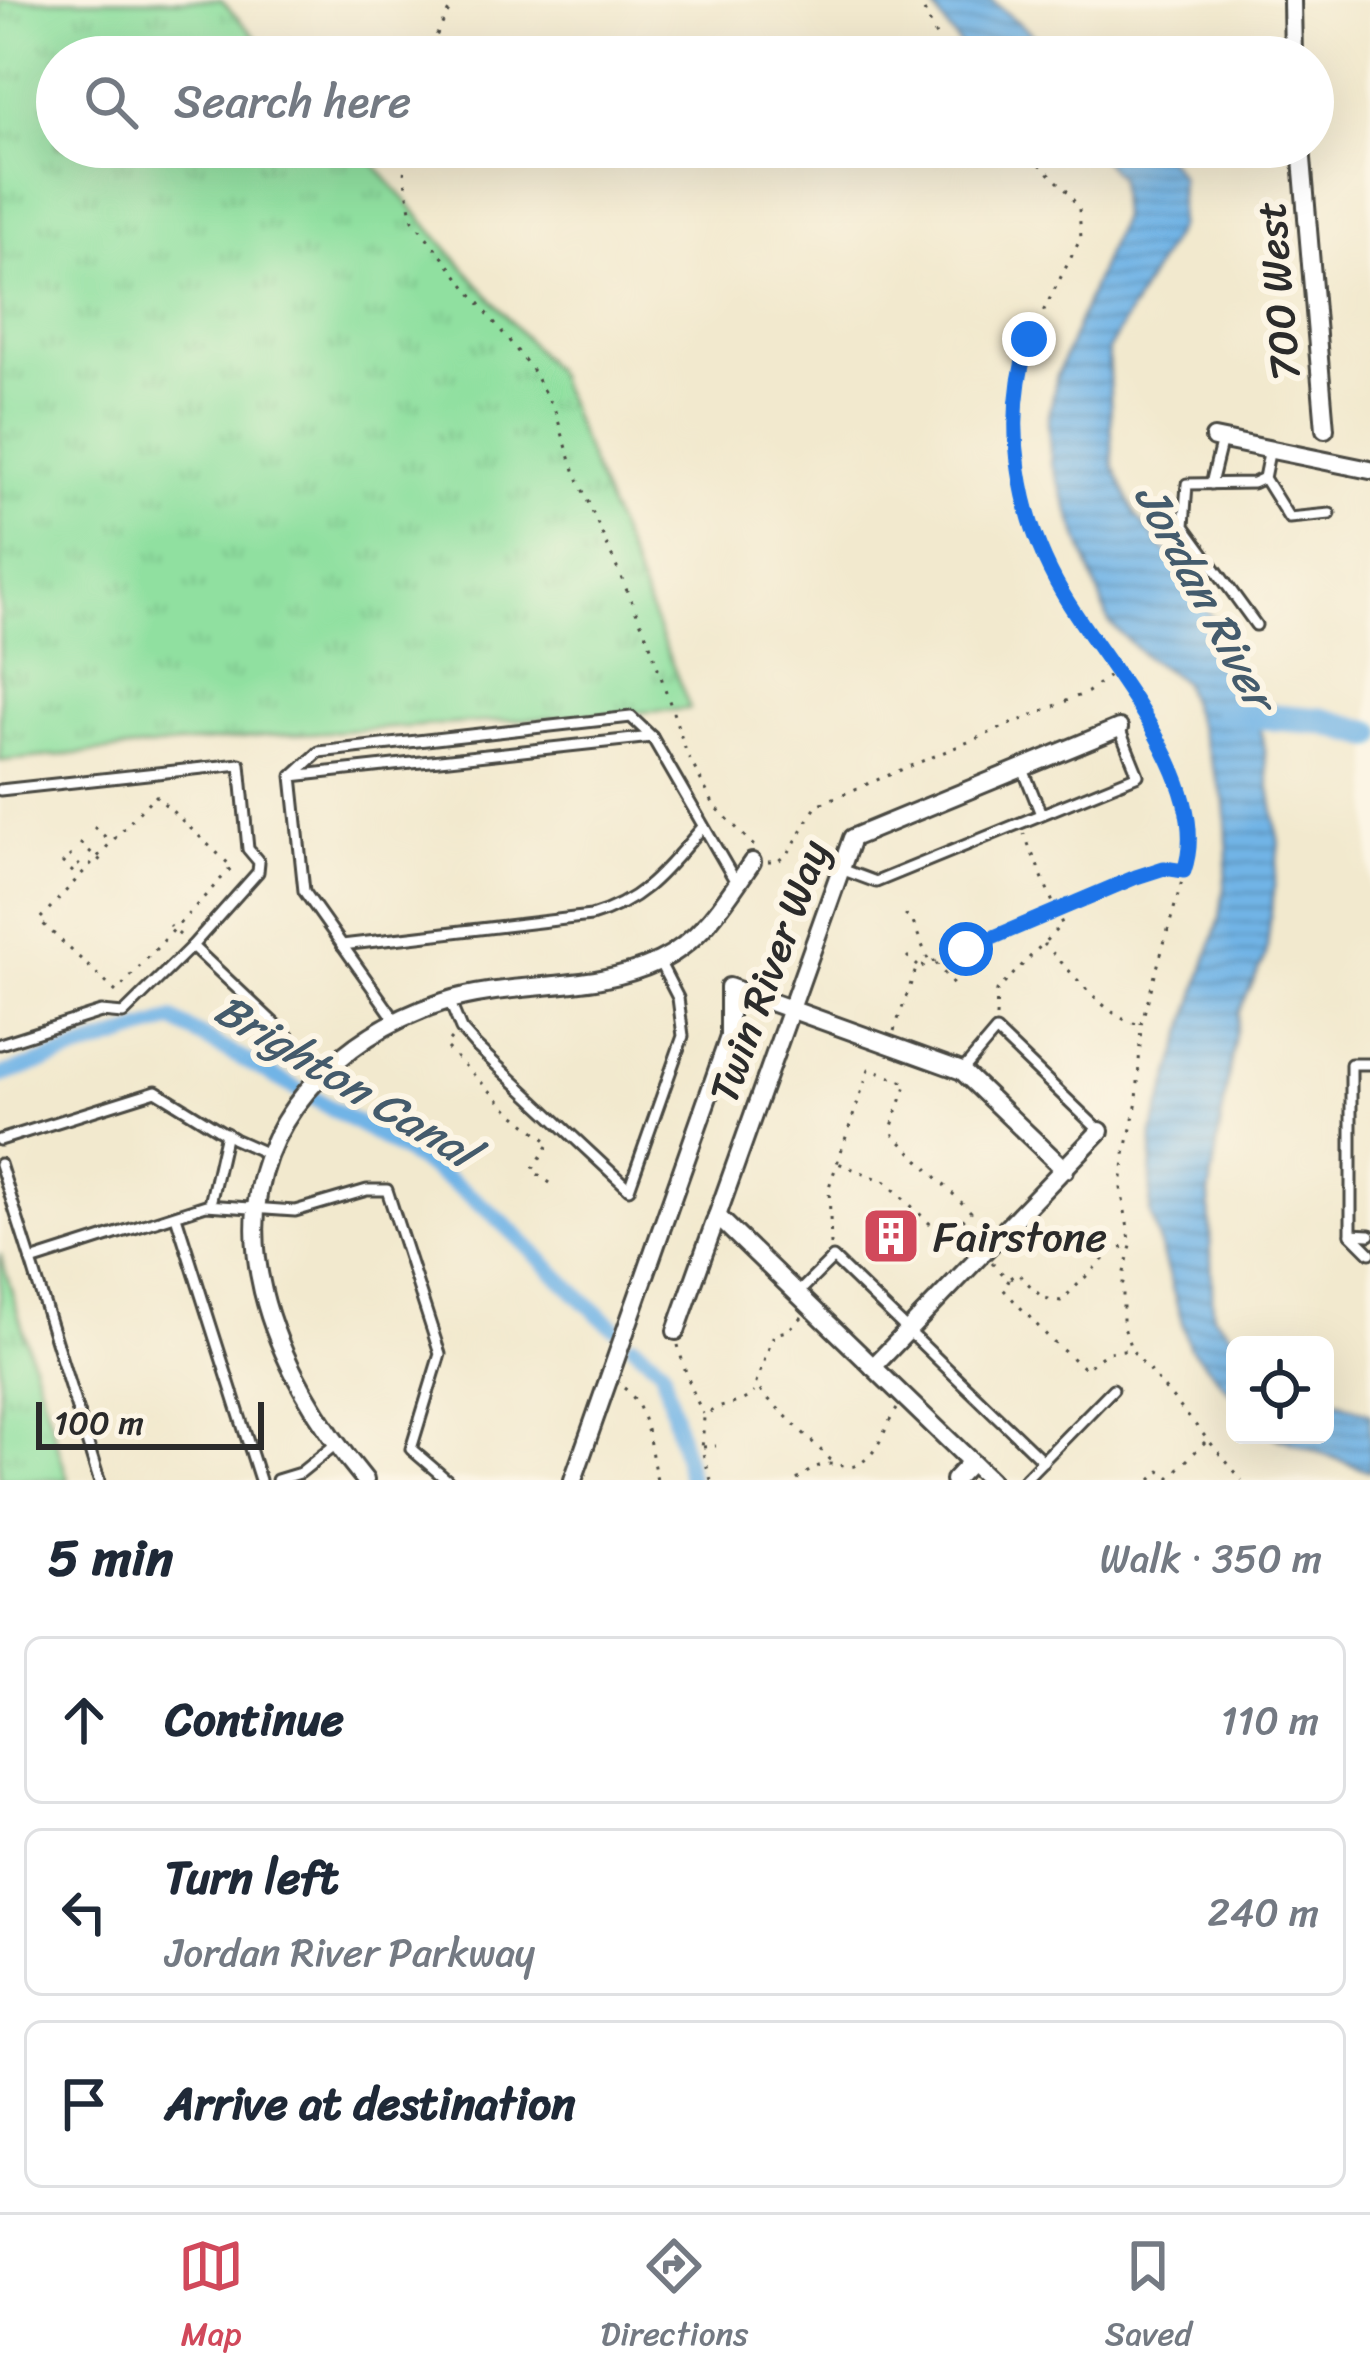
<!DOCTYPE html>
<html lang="en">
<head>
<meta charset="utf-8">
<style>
  body { margin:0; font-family:Sriracha,sans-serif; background:#f2f2f3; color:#1f2937 }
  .controls { position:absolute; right:36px; bottom:36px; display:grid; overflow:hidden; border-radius:18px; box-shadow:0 12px 48px #0002 }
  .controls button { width:108px; height:108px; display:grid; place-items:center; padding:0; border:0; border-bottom:3px solid #e0e1e3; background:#fff; color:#1f2937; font:60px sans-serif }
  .scale { position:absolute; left:36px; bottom:30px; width:228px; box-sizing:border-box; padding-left:12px; border:6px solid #2b2b2b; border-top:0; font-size:33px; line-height:42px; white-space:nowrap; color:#2b2b2b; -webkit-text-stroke:9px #fcf5e5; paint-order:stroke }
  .stop { position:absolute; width:36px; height:36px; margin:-27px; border:9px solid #1a73e8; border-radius:50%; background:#fff }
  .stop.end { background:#1a73e8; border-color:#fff; box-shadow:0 3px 12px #0008 }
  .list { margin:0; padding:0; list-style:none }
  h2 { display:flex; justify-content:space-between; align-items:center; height:156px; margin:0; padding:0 48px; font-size:51px }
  h2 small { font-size:39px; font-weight:400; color:#747a83 }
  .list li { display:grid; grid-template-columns:78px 1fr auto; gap:36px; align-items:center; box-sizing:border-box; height:168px; margin:0 24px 24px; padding:0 24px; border:3px solid #e0e1e3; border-radius:18px }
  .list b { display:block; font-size:45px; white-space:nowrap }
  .list p { margin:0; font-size:39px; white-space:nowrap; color:#747a83 }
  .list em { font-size:39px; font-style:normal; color:#747a83 }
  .icon { flex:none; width:66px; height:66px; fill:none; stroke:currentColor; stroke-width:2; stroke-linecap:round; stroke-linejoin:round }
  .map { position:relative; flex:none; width:1370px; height:1480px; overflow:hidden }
  .search { position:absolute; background:#fff; box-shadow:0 12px 48px #0002; left:36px; right:36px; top:36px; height:132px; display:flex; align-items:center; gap:30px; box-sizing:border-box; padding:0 42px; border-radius:66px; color:#747a83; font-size:45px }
  .sheet { height:732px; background:#fff }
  nav { display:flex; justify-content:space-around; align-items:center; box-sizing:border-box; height:168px; border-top:3px solid #e0e1e3; background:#fff; font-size:33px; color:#747a83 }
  nav a { display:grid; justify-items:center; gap:6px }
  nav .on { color:#d1495b }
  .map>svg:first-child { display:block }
  .grass { fill:url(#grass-tufts); stroke:#5e8666; stroke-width:3 }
  .water { fill:url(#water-rules); stroke:#4e7088; stroke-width:3 }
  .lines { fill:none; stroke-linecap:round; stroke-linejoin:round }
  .canal { stroke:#71b4e6; stroke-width:16 }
  .river { stroke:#71b4e6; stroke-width:27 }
  .service-casing { stroke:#494843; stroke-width:15 }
  .minor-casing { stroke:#494843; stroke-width:22 }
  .path { stroke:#494843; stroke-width:3; stroke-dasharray:3 9; stroke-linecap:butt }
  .service { stroke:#fff; stroke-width:9 }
  .minor { stroke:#fff; stroke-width:16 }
  .route { stroke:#1a73e8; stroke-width:15 }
  .labels { text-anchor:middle; stroke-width:12; stroke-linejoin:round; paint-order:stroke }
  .street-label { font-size:42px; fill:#2b2b2b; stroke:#fcf5e5 }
  .poi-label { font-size:42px; fill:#2b2b2b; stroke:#fcf5e5; text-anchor:start }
  .water-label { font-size:45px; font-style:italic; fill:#445b6c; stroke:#fcf5e5 }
</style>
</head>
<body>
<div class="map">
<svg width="1370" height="1480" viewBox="0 0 1370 1480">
  <defs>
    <pattern id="grass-tufts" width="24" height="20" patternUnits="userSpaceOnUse" patternTransform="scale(3)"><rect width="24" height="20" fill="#90e0a0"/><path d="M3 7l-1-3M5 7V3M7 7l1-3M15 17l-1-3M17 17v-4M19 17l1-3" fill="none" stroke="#7cc08a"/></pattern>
    <pattern id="water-rules" width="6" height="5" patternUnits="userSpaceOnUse" patternTransform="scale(3)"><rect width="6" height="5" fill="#71b4e6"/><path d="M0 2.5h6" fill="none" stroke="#5d93bb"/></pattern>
  </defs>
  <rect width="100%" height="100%" fill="#fcf5e5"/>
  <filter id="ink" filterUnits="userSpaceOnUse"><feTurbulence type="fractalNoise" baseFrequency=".00833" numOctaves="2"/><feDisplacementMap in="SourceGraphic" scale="24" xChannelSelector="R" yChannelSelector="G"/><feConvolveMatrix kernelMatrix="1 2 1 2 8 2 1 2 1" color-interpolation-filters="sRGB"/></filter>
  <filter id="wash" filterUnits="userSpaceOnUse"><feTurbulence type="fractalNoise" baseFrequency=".004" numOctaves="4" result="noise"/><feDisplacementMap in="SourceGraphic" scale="48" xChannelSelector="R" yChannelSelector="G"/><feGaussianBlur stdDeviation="2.7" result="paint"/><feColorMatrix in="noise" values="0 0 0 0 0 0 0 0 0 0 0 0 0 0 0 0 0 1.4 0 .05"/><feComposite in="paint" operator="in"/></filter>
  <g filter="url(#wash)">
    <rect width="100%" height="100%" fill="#f2e9ce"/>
    <!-- grass -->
    <g class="grass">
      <path d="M0,0H221L274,57H57V147H359L554,371L690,709L265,736L0,761Z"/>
      <path d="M0,1253L68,1480H0Z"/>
    </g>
    <!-- water -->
    <g class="water">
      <path d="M928,0H991L1060,57H968Z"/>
      <path d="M1091,147H1159L1180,176L1178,227L1108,350L1113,465L1136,516L1197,588L1240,674L1262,737L1279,844L1266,956L1239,1011L1209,1195L1213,1315L1242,1345H1235V1397L1189,1346L1150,1212L1153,1131L1220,918L1228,856L1225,801L1182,681L1144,656L1109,622L1051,462L1048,422L1057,375L1121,217L1118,177Z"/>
      <path d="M1325,1396L1370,1414V1471L1270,1435H1325Z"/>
    </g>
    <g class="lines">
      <!-- canal -->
      <g class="canal">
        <path d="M0,1076L173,1020C271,1077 373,1126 465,1192C519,1231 562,1286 614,1327"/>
        <path d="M634,1345L662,1368L690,1480"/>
      </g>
      <!-- river -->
      <path class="river" d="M1227,713L1322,721L1370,734"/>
    </g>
  </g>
  <g filter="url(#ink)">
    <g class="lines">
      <defs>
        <g id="service">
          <path d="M1270,448L1264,478L1289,518L1330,514"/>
          <path d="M1211,484L1222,439"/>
          <path d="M1256,625L1184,526L1187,484L1253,483L1264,478"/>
          <path d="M1023,769L1041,814"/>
          <path d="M293,776L319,752L631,717L652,737"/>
          <path d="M0,790L240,764L248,849L259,862L258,872L192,946"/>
          <path d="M841,869L876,882L1138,775L1119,728"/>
          <path d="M342,945L591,916C645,900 666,869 702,828"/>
          <path d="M449,1000L461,1029L476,1046L629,1189L683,1036L678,998L659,961"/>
          <path d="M396,1021L304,891L292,776L652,737L737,884"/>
          <path d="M0,1044L101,1012L123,1014L192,946L325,1071"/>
          <path d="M1370,1064H1351V1234L1370,1253"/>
          <path d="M962,1071L996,1031L1100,1131"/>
          <path d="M0,1140L156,1091L234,1139L268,1154"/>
          <path d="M0,1164L31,1261L206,1205L295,1211L367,1190H387L440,1354L411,1449L447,1480"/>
          <path d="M210,1204L226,1133"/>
          <path d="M176,1216L260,1480"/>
          <path d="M1351,1234L1370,1235"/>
          <path d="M31,1261L99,1480"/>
          <path d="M797,1294L833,1258L1043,1461"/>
          <path d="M277,1480L300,1473L336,1444"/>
          <path d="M1024,1480L1113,1389"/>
        </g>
        <g id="minor">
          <path d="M1292,0L1293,57"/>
          <path d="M1301,147L1325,429"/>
          <path d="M1214,438L1370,470"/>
          <path d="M717,1216L990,1480"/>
          <path d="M676,1331L852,838L1119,728"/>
          <path d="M873,1367L1100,1131"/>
          <path d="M365,1480C275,1372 202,1214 307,1091C344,1048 390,1019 443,1002C513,980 592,993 659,961C701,941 726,900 752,862"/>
          <path d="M573,1480L729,1037V987L962,1071L1065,1170"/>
          <path d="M954,1480L971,1462"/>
        </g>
      </defs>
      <!-- service casing -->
      <use href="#service" class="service-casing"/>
      <!-- minor casing -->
      <use href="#minor" class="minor-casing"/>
      <!-- path -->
      <g class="path">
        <path d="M919,0L946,57"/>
        <path d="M426,57L454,0"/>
        <path d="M406,147L404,176L413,220L530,367L555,411L574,470L649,641L687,754L714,805L754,846"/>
        <path d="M1023,147L1068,192L1079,209L1081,238L1029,339L1017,374L1016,440L1020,476L1031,520L1061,592L1129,692L1172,768L1188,818L1190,853L1141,1024L1137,1102L1124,1159L1121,1188L1131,1246L1123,1276V1324L1131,1349L1242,1480"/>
        <path d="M155,795L232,867L116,992L39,920Z"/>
        <path d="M94,827L110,841"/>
        <path d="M80,843L102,862"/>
        <path d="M69,855L83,869"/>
        <path d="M62,862L77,876"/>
        <path d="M768,862H777L789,852L817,805L1088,692L1113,673"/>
        <path d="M905,915L912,920L929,962"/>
        <path d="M169,925L182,937"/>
        <path d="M1044,944C1067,966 1109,1022 1139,1024"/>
        <path d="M907,956L918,966"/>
        <path d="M936,963L954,986"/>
        <path d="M996,1017L997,991L1062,924L1024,834"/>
        <path d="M894,1031L916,969L1135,876L1167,868L1183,871"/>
        <path d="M451,1039L445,1046L507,1108L550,1143L532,1170L553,1185"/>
        <path d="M958,1230L972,1244"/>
        <path d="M831,1245L829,1187L869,1069L907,1083L892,1126L894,1135L971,1212L945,1238L886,1182L838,1163L834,1161"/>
        <path d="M992,1263L1009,1280L1003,1289L1054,1343L1085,1369L1108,1352L1131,1349"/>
        <path d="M1010,1278L1017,1273L1043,1298L1061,1301L1113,1250L1129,1246"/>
        <path d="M802,1317L787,1331L774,1334L755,1386L834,1463"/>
        <path d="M678,1345C684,1369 692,1391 703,1414"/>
        <path d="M624,1388C650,1408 649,1451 657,1480"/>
        <path d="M703,1447L716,1446"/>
        <path d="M711,1480L702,1450L704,1417C720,1401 739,1408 754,1392"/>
        <path d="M797,1480C806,1473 819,1463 831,1464C842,1464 848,1470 859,1464C882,1450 883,1428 897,1409"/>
        <path d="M1151,1480L1160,1471L1169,1478L1205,1442"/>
      </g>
      <!-- service -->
      <use href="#service" class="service"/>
      <!-- minor -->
      <use href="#minor" class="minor"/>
    </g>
  </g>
  <g class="lines" filter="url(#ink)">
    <!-- route -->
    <path class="route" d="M966,949L1136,877L1164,868L1184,871C1215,783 1105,666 1063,594C1018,519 1002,422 1029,339"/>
  </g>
  <!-- icons -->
  <defs>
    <symbol id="building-square" viewBox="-11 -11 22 22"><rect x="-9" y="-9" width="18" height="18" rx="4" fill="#d1495b" stroke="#fcf5e5"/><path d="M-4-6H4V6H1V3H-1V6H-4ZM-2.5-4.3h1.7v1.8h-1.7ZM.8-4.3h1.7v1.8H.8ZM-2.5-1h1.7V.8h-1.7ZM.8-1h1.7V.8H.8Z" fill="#fff"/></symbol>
  </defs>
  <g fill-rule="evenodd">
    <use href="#building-square" x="858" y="1203" width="66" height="66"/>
  </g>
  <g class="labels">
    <!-- street labels -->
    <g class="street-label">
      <text transform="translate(1277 291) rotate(-95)" y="15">700 West</text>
      <text transform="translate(768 971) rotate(-70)" y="15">Twin River Way</text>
    </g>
    <!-- poi labels -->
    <g class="poi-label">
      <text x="933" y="1251">Fairstone</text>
    </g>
    <!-- water labels -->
    <g class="water-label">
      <text transform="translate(1206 596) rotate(62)" y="16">Jordan River</text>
      <text transform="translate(346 1080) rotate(31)" y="16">Brighton Canal</text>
    </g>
  </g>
</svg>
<div class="controls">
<button><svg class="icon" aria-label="locate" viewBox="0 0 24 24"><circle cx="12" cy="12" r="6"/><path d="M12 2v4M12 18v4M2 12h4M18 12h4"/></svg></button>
</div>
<div class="scale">100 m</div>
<div class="stop" style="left:966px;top:949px"></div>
<div class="stop end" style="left:1029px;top:339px"></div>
<div class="search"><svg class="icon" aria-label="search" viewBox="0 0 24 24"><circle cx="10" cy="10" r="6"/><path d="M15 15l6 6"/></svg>Search here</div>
</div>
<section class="sheet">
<h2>5 min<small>Walk · 350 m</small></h2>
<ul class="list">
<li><svg class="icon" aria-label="ahead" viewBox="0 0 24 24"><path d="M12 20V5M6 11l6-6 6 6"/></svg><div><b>Continue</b></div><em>110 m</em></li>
<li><svg class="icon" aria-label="left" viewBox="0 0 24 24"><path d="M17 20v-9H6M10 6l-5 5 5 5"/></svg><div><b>Turn left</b><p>Jordan River Parkway</p></div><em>240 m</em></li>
<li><svg class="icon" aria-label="arrive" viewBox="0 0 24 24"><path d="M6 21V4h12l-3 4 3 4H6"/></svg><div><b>Arrive at destination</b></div></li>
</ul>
</section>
<nav>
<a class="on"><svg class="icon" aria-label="map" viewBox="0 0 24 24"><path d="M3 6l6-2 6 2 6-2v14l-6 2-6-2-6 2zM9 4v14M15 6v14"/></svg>Map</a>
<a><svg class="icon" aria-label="directions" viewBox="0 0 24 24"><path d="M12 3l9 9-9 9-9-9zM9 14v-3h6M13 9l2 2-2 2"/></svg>Directions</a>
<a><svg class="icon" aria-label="saved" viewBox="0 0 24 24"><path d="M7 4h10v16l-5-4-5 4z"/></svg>Saved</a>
</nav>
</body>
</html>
